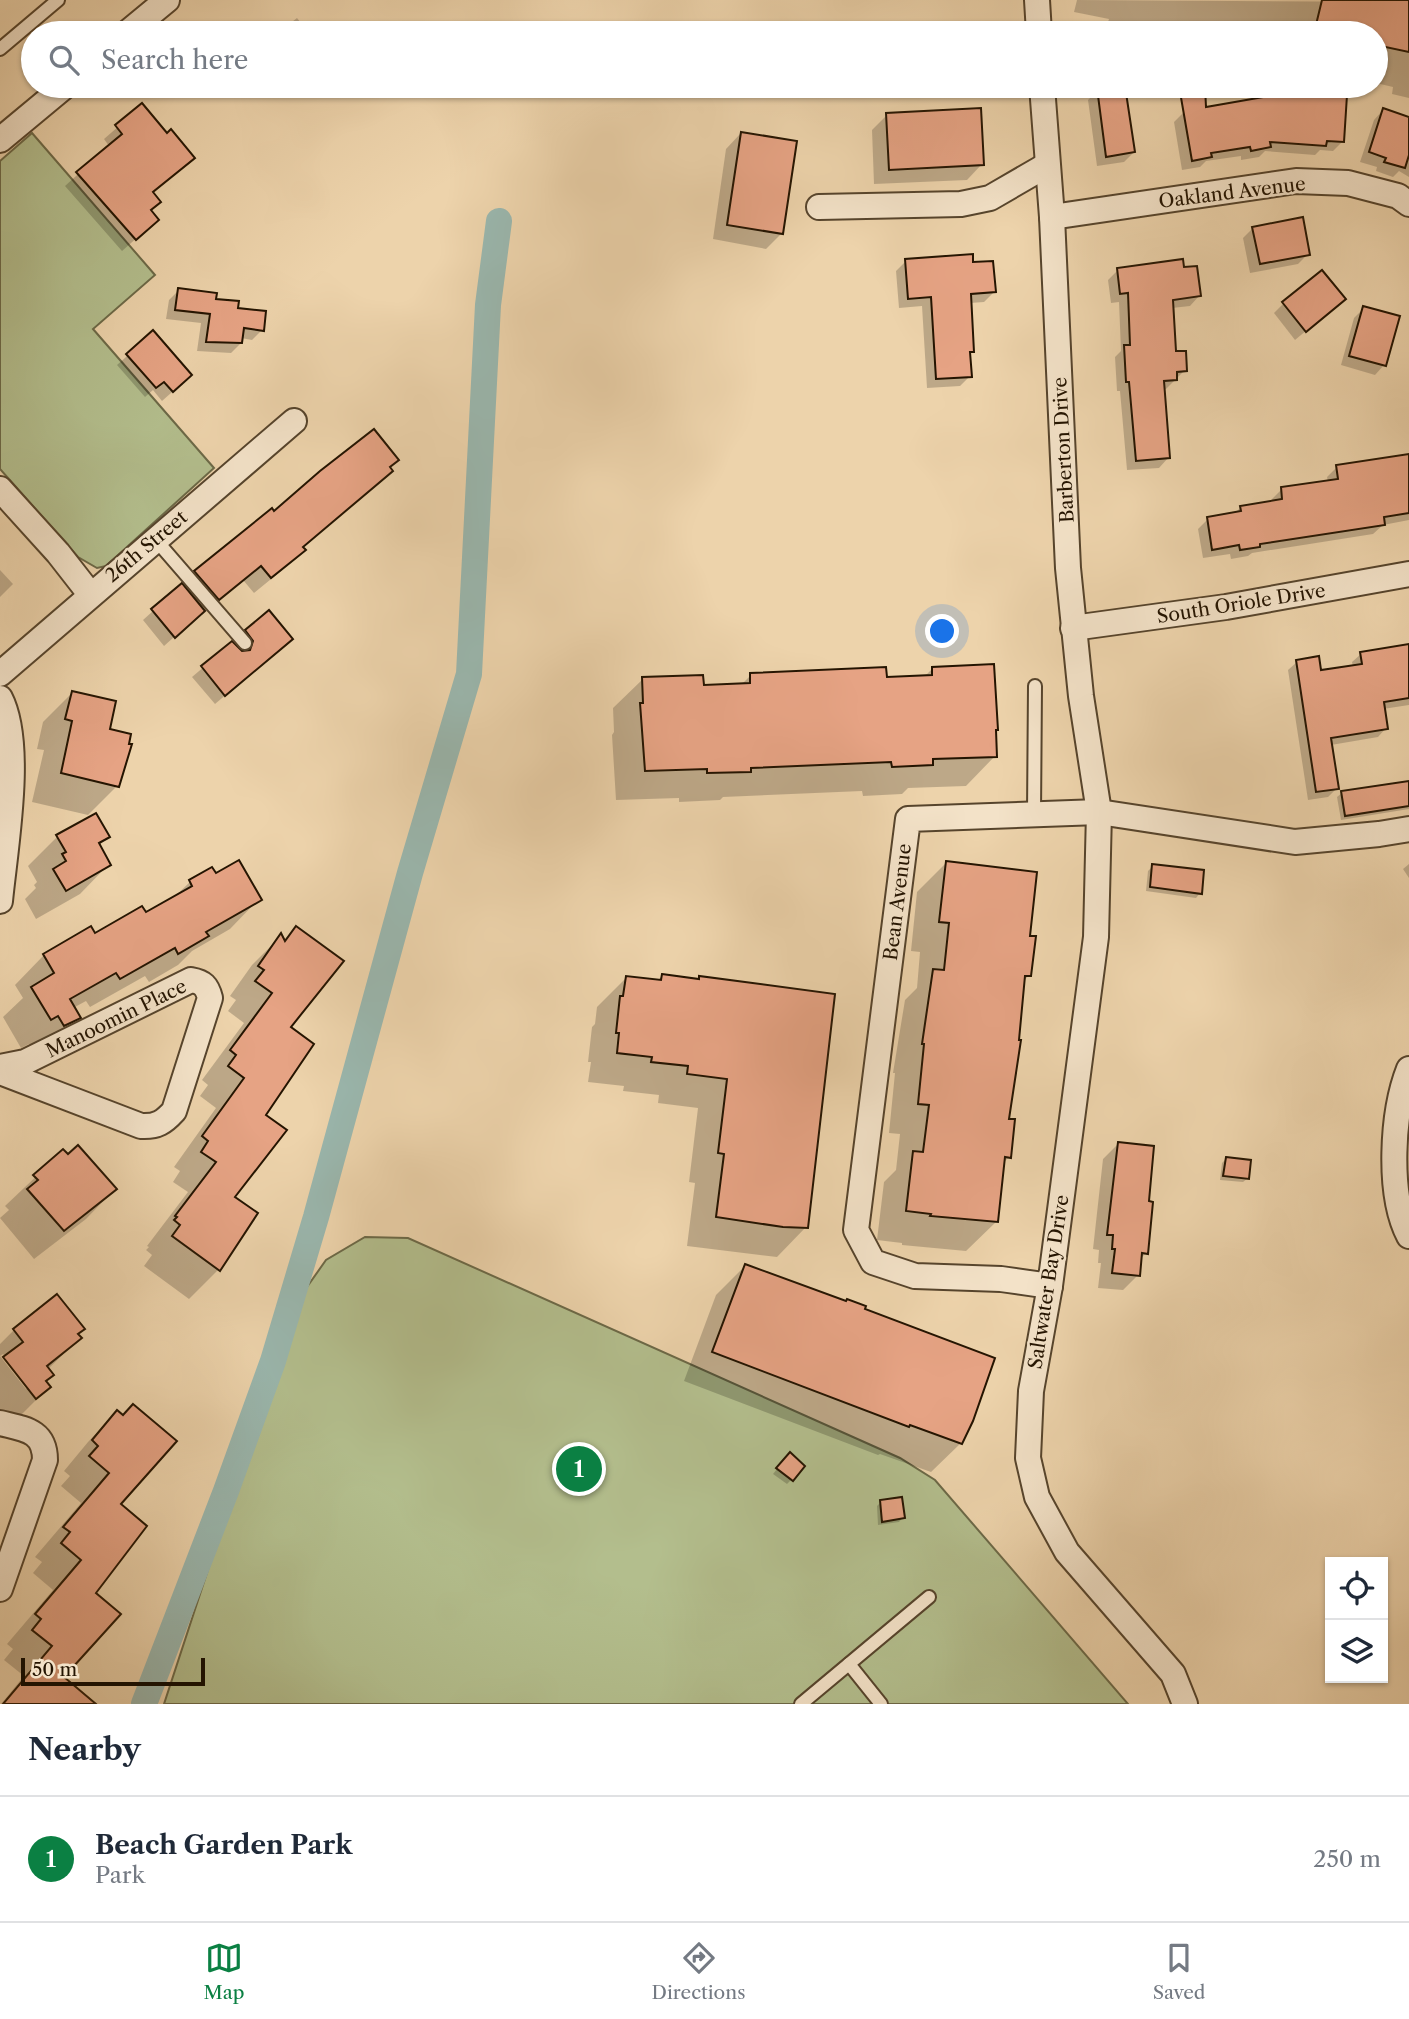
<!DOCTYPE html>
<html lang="en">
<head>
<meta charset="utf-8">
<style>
  body { margin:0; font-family:"Libre Caslon Text",serif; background:#f2f2f3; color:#1f2937 }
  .controls { position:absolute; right:21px; bottom:21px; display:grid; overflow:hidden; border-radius:0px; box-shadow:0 2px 5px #0004 }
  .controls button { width:63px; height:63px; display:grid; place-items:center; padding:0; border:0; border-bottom:2px solid #e0e1e3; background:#fff; color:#1f2937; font:35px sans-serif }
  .scale { position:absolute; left:21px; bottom:18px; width:184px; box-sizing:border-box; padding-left:7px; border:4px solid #241401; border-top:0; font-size:19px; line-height:24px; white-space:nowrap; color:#241401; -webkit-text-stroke:5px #f3e2c8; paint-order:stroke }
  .you { position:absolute; left:943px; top:632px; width:24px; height:24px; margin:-18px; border:5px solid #fff; border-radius:50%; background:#1a73e8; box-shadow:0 0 0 10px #1a73e833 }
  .badge { display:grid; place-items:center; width:46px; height:46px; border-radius:50%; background:#0b8043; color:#fff; font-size:23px; font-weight:700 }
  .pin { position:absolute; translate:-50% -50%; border:4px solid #fff; box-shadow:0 2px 7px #0006 }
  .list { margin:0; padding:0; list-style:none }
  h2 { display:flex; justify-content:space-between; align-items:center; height:91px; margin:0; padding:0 28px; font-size:30px }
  h2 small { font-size:23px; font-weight:400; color:#747a83 }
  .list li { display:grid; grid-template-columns:46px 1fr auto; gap:21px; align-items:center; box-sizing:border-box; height:126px; padding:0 28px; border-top:2px solid #e0e1e3 }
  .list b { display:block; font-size:26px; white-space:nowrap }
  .list p { margin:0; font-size:23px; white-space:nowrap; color:#747a83 }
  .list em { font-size:23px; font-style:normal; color:#747a83 }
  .icon { flex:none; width:38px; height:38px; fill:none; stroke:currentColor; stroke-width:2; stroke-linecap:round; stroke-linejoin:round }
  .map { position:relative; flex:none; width:1409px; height:1704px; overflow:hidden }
  .search { position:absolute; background:#fff; box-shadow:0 2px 5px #0004; left:21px; right:21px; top:21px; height:77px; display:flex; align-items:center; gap:18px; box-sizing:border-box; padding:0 24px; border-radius:38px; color:#747a83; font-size:26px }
  .sheet { height:217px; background:#fff }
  nav { display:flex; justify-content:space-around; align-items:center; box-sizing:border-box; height:98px; border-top:2px solid #e0e1e3; background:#fff; font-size:19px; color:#747a83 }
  nav a { display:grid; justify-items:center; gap:4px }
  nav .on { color:#0b8043 }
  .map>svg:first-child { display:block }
  .green { fill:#b3be8d; stroke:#6c6947; stroke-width:2 }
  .shadow { fill:#0003; fill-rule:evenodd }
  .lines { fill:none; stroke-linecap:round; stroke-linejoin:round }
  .canal { stroke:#9ab7ae; stroke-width:26 }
  .building { fill:#e6a384; stroke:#241401; stroke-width:2 }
  .lane-casing { stroke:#56442c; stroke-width:16 }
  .street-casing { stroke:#56442c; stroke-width:28 }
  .lane { stroke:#f3e2c8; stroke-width:12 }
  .street { stroke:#f3e2c8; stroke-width:24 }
  .labels { text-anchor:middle; stroke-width:5; stroke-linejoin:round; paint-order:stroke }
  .street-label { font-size:19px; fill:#241401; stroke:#f3e2c8 }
</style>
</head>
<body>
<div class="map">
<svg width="1409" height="1704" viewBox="0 0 1409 1704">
  <rect width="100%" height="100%" fill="#edd3ab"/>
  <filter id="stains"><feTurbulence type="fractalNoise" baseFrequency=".00286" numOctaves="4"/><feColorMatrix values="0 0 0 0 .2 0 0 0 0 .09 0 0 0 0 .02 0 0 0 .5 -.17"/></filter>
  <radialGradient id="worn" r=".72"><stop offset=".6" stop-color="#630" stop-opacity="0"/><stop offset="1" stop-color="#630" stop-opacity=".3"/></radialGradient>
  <!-- green -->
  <g class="green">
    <path d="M32,133L155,275L93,329L214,468L106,566L97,568L78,557L0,469V161Z"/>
    <path d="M365,1237L408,1238L900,1458L935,1480L1128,1704H164L295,1304L326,1260Z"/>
  </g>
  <!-- shadow -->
  <g class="shadow">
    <path d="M1077,0L1409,2V98L1392,94L1393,87L1376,83V33H1243L1192,22L1180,33H1165L1108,22L1109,19L1074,12Z"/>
    <path d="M297,18L309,33H278Z"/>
    <path d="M282,86H293L286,92Z"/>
    <path d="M1096,86H1128L1124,90L1134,152L1124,162L1097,166L1088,100L1097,91Z"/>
    <path d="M142,106L166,135L193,158L152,193L149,211L157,220L122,251L65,186L109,146L104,139Z"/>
    <path d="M1383,110L1409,118V177L1399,171L1393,177L1376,171L1377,167L1360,162L1374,120Z"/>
    <path d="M1184,112L1343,141L1333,151L1320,150L1315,155L1265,151L1259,157L1241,160V156L1206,161L1200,167L1182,170L1174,122Z"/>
    <path d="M887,115L982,164L967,180L874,184L872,130Z"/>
    <path d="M741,133L781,234L766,249L713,239L726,149Z"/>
    <path d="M1253,228L1308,254L1298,264L1250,273L1243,238Z"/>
    <path d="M906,261L971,264L994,292L984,302L970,303L973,351L969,355L970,376L960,386L927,388L922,306L899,308L896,271Z"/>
    <path d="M1183,269L1199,296L1190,306L1172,308L1174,353L1185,370L1166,389H1163L1168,458L1159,468L1127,470L1120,391H1117L1115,357L1121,351L1119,302L1111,303L1108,280L1118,270Z"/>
    <path d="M179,290L214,300L236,309L262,330L252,340L241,338V343L231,353L197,351L201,323L166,319L169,300Z"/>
    <path d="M1344,299L1295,340L1274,313L1283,304Z"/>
    <path d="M1364,308L1384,365L1375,375L1341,365L1354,318Z"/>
    <path d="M153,333L180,385L162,401L153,390L145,397L117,365Z"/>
    <path d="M1409,455V520L1383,525L1373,534L1252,553L1248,556L1231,559L1230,554L1203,558L1198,529L1208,519L1234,514L1241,507L1272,502V499L1282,489L1328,482L1327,477L1337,467Z"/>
    <path d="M388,468L374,487L302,548L304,550L287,566L254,593L243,580L202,615L201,613L164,646L143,620L196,572L274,514Z"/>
    <path d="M0,570L13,584L0,597Z"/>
    <path d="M246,631L281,648L215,704L192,677L232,643L241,653L245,652L237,641Z"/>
    <path d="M1409,646V705L1383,709L1386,728L1378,737L1331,745L1337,788L1328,797L1308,800L1288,670L1297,662L1320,672L1353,667L1352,662L1361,654Z"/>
    <path d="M933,668L994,731L995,756L966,786L908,788L902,794L863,796L862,791L723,797L720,800L679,802V798L616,800L612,735L614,732L613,708L643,679L702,686L741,685L751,675L885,679L924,677Z"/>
    <path d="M72,693L108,730L117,786L88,815L32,802L44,750L37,749L43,722Z"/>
    <path d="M1409,782V809L1341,820L1337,797L1342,793Z"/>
    <path d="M95,815L107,837L99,846L109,864L80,894L36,919L25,899L36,888L34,885L37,882L28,866L57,837Z"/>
    <path d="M946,863L1028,937L1029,975L1023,982L1007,1120L1009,1157L1002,1164L996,1222L966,1251L902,1245V1243L877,1240L884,1182L896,1170L900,1134L889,1133L895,1073H893L905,1000L917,988L920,952L911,951L917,892Z"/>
    <path d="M1409,864V878L1403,869Z"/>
    <path d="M1153,866L1200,893L1196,898L1146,891L1148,871Z"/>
    <path d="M212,869L216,876L259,899L230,929L192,951L178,965L149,982L145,976L90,1007L86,1001L73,1008L79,1018L49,1047L35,1054L29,1044L21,1048L3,1017L23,998L15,985L44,955L145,915L172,899L190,882Z"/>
    <path d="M296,928L289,1027L264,1116L233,1197L219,1269L189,1299L144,1266L152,1255L146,1250L149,1247L147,1246L188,1192L173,1182L180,1171L174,1167L216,1108L200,1096L208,1085L202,1080L244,1023L228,1011L236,1000L230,996L252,965L281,936L283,941Z"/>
    <path d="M662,976L697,980L700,978L806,1227L777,1257L687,1246L695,1183L689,1182L698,1108L658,1103L659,1095L623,1091L624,1086L588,1082L591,1062H588L592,1027L595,1024L597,1007L627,977L657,981Z"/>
    <path d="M1118,1144L1147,1203L1146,1253L1140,1259L1138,1275L1123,1290L1098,1288L1101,1263H1098L1099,1250L1093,1249L1103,1159Z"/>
    <path d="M63,1151L115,1189L86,1219L34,1259L0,1218L9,1210L5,1206Z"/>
    <path d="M1226,1159L1248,1178L1243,1182L1220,1180L1222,1163Z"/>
    <path d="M745,1266L863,1310L961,1443L931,1472L880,1454L878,1455L684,1381L716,1295Z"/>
    <path d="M14,1330L76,1334L80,1338L47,1370L45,1382L49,1387L20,1416L0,1419V1344ZM3,1354L29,1387L26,1389L0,1356Z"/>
    <path d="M117,1412L119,1504L94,1593L61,1677L88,1699L84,1704H1L24,1676L4,1660L13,1649L7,1644L53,1590L33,1573L42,1562L35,1557L81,1503L61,1486L70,1476L64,1471L88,1442Z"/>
    <path d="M785,1459L791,1480L787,1484L773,1474Z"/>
    <path d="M881,1502L903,1517L899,1522L878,1525L877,1506Z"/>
  </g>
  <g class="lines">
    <!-- canal -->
    <path class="canal" d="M144,1704L226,1491L273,1361L316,1217L410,873L469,674L488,305L499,221"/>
  </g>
  <!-- building -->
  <g class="building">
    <path d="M1322,0H1409V52L1376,45V33H1314Z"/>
    <path d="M1115,86H1125L1135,152L1106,157L1097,88Z"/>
    <path d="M1179,86H1205L1206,107L1292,92L1347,95L1344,142L1327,141L1326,146L1270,142L1271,147L1251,151L1250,147L1211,153L1212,157L1192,161Z"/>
    <path d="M142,103L167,133L171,129L195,158L153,192L161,202L151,210L159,220L136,240L76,172L122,134L115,125Z"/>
    <path d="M981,108L984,165L889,170L886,113Z"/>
    <path d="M1383,108L1409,117V155L1405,168L1384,162L1386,158L1369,152Z"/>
    <path d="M741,132L797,141L783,234L727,225Z"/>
    <path d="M1303,217L1310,255L1260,264L1252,227Z"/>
    <path d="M973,254V262L993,261L996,292L971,294L974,352H970L972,377L936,379L931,297L908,299L905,259Z"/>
    <path d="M1183,259L1184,267L1197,266L1201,296L1173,300L1176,351H1186L1187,371L1177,372V380L1164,381L1170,458L1136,461L1129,382H1126L1124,345H1130L1128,293L1120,294L1117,268Z"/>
    <path d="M1322,270L1346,299L1306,332L1282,302Z"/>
    <path d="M178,288L217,293L216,299L239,301L238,308L266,311L264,331L244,328L242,343L206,342L210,314L175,310Z"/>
    <path d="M1363,306L1400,316L1386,366L1349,356Z"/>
    <path d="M153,330L192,375L173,392L164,382L156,388L126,354Z"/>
    <path d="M374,429L399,460L390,467L393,471L303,547L306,550L271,578L261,566L219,600L194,571L272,508L274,511L320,471Z"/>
    <path d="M1409,454V513L1384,517L1385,525L1260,544V547L1240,550L1239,545L1212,550L1207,517L1241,511L1240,506L1282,499L1281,487L1338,479L1336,465Z"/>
    <path d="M182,583L205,611L175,638L151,609Z"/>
    <path d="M269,610L293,639L225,696L201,666L232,641L242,651L250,650L253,641L245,630Z"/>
    <path d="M1409,644V698L1384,702L1388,729L1331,738L1339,789L1316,792L1296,660L1319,656L1321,670L1362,664L1360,652Z"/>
    <path d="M994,664L998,730H996L997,757L933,759V765L892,767L891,762L751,768V772L707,773V769L645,771L640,703H643L642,677L703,675L704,685L750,683V673L886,667L887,677L932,675V667Z"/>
    <path d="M72,691L116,701L110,729L131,734L129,744H132L119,787L61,773L72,721L65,719Z"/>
    <path d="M1409,781V806L1345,816L1341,791Z"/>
    <path d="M96,813L110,837L99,843L111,865L66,891L53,869L66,861L62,854L66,852L56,835Z"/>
    <path d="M239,860L262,900L206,932L209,936L178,954L175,948L120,979L116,973L70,999L81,1018L64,1026L58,1016L51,1020L31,987L54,973L43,954L91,926L95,933L142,906L146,912L192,886L189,880L212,867L216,873Z"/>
    <path d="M946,861L1037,872L1030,936H1036L1031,976H1025L1019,1040H1021L1009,1119H1015L1011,1158L1005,1157L998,1222L930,1216L931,1214L906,1211L913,1151L923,1152L929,1105L918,1104L924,1044H922L933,969L944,970L949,923L939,922Z"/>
    <path d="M1152,864L1204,870L1202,894L1150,887Z"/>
    <path d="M296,926L344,961L291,1027L314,1044L266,1115L287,1130L235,1197L258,1213L220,1271L172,1236L180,1225L174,1220L177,1217L175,1216L216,1162L201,1152L208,1141L202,1136L244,1078L228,1066L236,1055L230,1050L272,993L255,981L264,970L258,966L281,933L285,941Z"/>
    <path d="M662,974L699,979V976L835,994L808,1228L783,1227L716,1217L724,1154L718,1153L727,1079L687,1074L688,1066L651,1062L652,1057L617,1053L619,1033H616L620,996H623L626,976L661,980Z"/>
    <path d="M1118,1142L1154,1146L1149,1201L1153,1202L1148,1254L1142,1253L1140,1276L1112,1273L1115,1249H1112L1113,1235H1107Z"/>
    <path d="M78,1145L117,1189L64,1231L27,1189L38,1180L33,1175L63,1149L68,1154Z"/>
    <path d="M1226,1157L1251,1160L1249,1179L1223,1176Z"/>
    <path d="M745,1264L846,1301L847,1299L866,1306L865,1309L995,1358L973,1421L962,1444L910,1425L909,1427L712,1352Z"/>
    <path d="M57,1294L85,1329L78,1334L82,1338L47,1366L54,1375L46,1381L51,1387L36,1399L3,1357L23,1342L13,1329Z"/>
    <path d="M133,1404L177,1441L121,1504L147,1526L96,1593L121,1614L64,1677L96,1704H3L52,1646L32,1630L41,1619L35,1614L81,1560L61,1543L70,1532L63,1527L109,1473L89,1456L98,1446L92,1440L117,1410L123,1415Z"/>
    <path d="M790,1452L805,1466L793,1481L776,1468Z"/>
    <path d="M902,1497L905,1518L882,1522L880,1500Z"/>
  </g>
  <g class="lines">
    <defs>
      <g id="lane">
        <path d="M0,49L58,0"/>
        <path d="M155,539L245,643"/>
        <path d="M1034,814L1035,686"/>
        <path d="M849,1664L881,1704"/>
        <path d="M801,1704L929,1597"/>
      </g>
      <g id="street">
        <path d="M1037,0L1039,33"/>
        <path d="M127,33L167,0"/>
        <path d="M1042,86L1052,217L1068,568L1081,696L1099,812L1096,937L1050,1286L1031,1391L1028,1458L1037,1497L1067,1552L1173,1674L1185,1704"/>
        <path d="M0,140L65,86"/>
        <path d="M819,207L961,204L990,198L1047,165"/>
        <path d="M1052,217L1296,181L1348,183L1398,196L1409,204"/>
        <path d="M0,489L58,553L90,594"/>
        <path d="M1073,628L1226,607L1409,574"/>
        <path d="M0,674L294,421"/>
        <path d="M0,698C24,744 5,849 0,901"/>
        <path d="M0,1067L25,1062L191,980C203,982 207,986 210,998L174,1111C164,1122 157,1127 141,1126L0,1072"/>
        <path d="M1409,1069C1392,1112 1387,1194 1409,1236"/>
        <path d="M1050,1286L1001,1279L915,1276L873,1262L856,1230L908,819L1099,812L1295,842L1379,834L1409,829"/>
        <path d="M0,1423C24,1429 45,1430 45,1460L0,1589"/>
      </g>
    </defs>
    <!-- lane casing -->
    <use href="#lane" class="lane-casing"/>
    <!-- street casing -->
    <use href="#street" class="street-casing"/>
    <!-- lane -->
    <use href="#lane" class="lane"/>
    <!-- street -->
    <use href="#street" class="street"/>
  </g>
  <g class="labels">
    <!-- street labels -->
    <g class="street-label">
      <text transform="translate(1232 192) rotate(-7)" y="7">Oakland Avenue</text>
      <text transform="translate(1063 450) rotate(-93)" y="7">Barberton Drive</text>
      <text transform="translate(146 546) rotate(-40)" y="7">26th Street</text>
      <text transform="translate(1241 603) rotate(-9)" y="7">South Oriole Drive</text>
      <text transform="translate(897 902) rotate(-83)" y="7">Bean Avenue</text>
      <text transform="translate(116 1018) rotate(-26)" y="7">Manoomin Place</text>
      <text transform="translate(1048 1282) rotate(-81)" y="7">Saltwater Bay Drive</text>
    </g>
  </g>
  <rect width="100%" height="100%" filter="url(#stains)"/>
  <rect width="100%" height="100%" fill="url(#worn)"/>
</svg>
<div class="controls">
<button><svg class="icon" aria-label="locate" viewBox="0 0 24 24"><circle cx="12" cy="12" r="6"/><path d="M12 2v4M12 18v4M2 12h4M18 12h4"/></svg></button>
<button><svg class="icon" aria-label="layers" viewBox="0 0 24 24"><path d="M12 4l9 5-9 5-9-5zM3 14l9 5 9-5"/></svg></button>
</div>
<div class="scale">50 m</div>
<div class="you"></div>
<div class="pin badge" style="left:579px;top:1469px">1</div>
<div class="search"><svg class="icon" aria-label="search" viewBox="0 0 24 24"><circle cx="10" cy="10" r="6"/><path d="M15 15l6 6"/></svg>Search here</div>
</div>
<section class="sheet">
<h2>Nearby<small></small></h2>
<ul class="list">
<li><span class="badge">1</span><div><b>Beach Garden Park</b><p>Park</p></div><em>250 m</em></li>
</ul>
</section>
<nav>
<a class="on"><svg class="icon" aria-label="map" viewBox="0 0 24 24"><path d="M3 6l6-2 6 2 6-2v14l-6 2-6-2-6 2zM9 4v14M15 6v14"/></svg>Map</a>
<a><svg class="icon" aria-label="directions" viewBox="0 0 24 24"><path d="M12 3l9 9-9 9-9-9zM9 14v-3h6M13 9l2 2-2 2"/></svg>Directions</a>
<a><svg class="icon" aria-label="saved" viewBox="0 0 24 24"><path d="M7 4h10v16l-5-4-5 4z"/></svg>Saved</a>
</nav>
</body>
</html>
